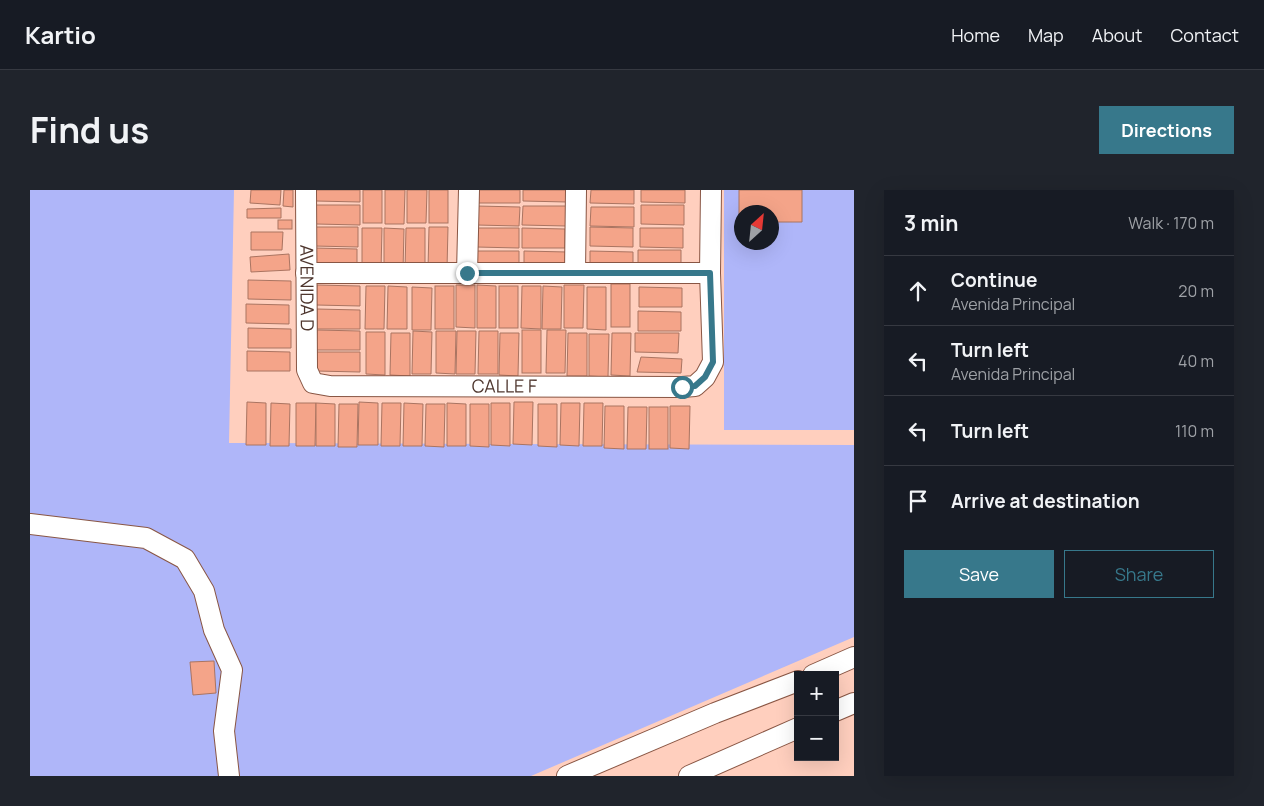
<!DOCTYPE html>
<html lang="en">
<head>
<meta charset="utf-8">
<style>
  body { margin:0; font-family:Manrope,sans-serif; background:#20242c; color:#f1f3f6 }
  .controls { position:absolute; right:15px; bottom:15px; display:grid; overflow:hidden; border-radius:0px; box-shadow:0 5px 20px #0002 }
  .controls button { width:45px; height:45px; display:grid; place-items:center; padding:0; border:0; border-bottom:1px solid #363941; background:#171b24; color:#f1f3f6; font:25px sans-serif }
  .compass { position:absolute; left:704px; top:15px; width:45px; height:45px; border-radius:50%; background:#171b24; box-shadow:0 5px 20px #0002; rotate:27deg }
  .stop { position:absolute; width:15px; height:15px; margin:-11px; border:4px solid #37788b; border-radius:50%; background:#fff }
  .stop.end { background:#37788b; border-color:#fff; box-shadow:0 1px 5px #0008 }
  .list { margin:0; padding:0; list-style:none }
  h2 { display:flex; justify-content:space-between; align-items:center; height:65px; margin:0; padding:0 20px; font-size:21px }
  h2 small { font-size:16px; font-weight:400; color:#9ea1a6 }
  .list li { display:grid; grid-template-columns:32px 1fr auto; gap:15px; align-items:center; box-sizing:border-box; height:70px; padding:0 20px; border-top:1px solid #363941 }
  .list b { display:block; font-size:19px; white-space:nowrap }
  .list p { margin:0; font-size:16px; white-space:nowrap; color:#9ea1a6 }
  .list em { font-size:16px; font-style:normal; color:#9ea1a6 }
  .actions { display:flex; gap:10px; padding:15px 20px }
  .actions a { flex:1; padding:11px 0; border:1px solid #37788b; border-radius:0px; text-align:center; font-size:18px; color:#37788b }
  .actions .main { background:#37788b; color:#fff }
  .icon { flex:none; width:28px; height:28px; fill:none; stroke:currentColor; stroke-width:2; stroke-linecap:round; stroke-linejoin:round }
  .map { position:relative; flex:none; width:824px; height:586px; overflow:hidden; border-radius:0px }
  header { display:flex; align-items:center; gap:30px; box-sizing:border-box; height:70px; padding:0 25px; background:#171b24; border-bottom:1px solid #363941 }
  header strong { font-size:24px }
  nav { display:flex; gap:28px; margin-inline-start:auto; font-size:18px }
  .intro { display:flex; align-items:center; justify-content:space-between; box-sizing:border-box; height:120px; padding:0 30px }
  h1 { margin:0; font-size:35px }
  .button { padding:12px 22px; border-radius:0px; background:#37788b; color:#fff; font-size:18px; font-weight:700 }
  main { display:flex; gap:30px; padding:0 30px }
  aside { flex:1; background:#171b24; border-radius:0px; box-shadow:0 5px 20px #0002 }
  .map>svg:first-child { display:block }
  .green { fill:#afb6f9; fill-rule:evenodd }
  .building { fill:#f4a489; stroke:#aa7461 }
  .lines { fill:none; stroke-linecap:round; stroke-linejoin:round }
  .minor-casing { stroke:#895644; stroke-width:22 }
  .minor { stroke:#fff; stroke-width:20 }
  .route { stroke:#37788b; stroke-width:6 }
  .labels { text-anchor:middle; stroke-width:4; stroke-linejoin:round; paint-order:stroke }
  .street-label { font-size:18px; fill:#4e362e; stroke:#fbe2da }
</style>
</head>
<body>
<header>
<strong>Kartio</strong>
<nav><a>Home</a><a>Map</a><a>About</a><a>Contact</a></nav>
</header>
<div class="intro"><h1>Find us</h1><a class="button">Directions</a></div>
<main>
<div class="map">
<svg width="824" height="586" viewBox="0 0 824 586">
  <rect width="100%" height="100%" fill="#ffcfbe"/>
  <!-- green -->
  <g class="green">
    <path d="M0,0H204L199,253L824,255V447L501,586H0Z"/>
    <path d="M694,0H824V240H694ZM712,22H742V52H712Z"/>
  </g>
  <!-- building -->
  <g class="building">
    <path d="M221,0H251L250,15L220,13Z"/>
    <path d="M254,0H263V17L253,16Z"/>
    <path d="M286,0H330V12L286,11Z"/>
    <rect x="333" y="0" width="19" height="33"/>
    <path d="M355,0H375L374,34H355Z"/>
    <path d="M377,0H397L396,33H377Z"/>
    <rect x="399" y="0" width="19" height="33"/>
    <path d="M447,0H490V13H446Z"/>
    <path d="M493,0H537V12L493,11Z"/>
    <path d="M561,0H604V14L560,13Z"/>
    <path d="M611,0H655V13L611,12Z"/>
    <path d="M709,0H772V32H742V22H712V31H709Z"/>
    <path d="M286,15H330V35L286,34Z"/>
    <path d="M611,15H654V35L611,34Z"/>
    <path d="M446,16L490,17L489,36L446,35Z"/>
    <path d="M493,16H536V36L492,35Z"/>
    <path d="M561,17H604V37L560,36Z"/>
    <path d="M251,18V28H217V19Z"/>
    <rect x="248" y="30" width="14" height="9"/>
    <path d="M285,37H328V57L284,56Z"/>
    <path d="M399,37H418L417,79H398Z"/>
    <path d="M560,37L603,38V57L560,56Z"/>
    <path d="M332,38H352L351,81H332Z"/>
    <path d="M354,38L374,39L373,81H354Z"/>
    <path d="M376,38H395V80H375Z"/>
    <path d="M446,38H489V58L446,57Z"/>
    <path d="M492,38L535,39V58H492Z"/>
    <path d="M610,38H653V58L610,57Z"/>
    <path d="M221,42H253L252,60H221Z"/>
    <path d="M284,58L327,59V78L284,77Z"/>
    <path d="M608,60H651V80L608,79Z"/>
    <path d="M446,61H489V81L446,80Z"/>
    <path d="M494,61L537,62V81H494Z"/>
    <path d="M560,61L603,62V81H560Z"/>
    <path d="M259,64L260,80L221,82L220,67Z"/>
    <path d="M218,90L261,91V110L218,109Z"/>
    <rect x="581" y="94" width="19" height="43"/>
    <path d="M287,95L330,96V116L286,115Z"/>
    <path d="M426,95H445V138L426,137Z"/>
    <path d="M447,95L466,96V138H447Z"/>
    <path d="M534,95H554L553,138H534Z"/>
    <path d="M336,96H355L354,139H335Z"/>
    <path d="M358,96L377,97V139H357Z"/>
    <rect x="405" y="96" width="19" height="43"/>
    <rect x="469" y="96" width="19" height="42"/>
    <path d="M492,96H511V139L491,138Z"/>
    <path d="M513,96L532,97L531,139H512Z"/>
    <path d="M382,97L402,98L401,140H382Z"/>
    <path d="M557,97H576V140L557,139Z"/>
    <path d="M609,97L652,98V117H609Z"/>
    <path d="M216,114L259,115V134L216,133Z"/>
    <path d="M287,119L330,120V139H287Z"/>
    <path d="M608,121L651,122V141H608Z"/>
    <path d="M218,138L261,139V158H218Z"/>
    <path d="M287,140L330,141V160H286Z"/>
    <rect x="492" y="140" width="19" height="43"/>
    <path d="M517,140H536L535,183H516Z"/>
    <path d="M383,141L402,142L401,184H382Z"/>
    <path d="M406,141H426L425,184L406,183Z"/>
    <path d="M427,141H446L445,184H426Z"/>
    <path d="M449,141H468V184H448Z"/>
    <path d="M336,142H355V185L336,184Z"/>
    <path d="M361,143H380V186L360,185Z"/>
    <path d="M470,143H489L488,186L469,185Z"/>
    <path d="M538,143H557V186H537Z"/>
    <path d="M582,143H601L600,186L581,185Z"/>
    <path d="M605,143H649L648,163L605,162Z"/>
    <path d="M559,144H579L578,187L559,186Z"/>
    <path d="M217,161L260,162V181H217Z"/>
    <path d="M286,162H330V182L286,181Z"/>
    <path d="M611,167L652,169L651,183L607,182Z"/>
    <path d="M217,212L236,213V255H216Z"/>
    <path d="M329,212L348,213V255H328Z"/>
    <path d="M484,212H503L502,255L483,254Z"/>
    <path d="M241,213L260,214L259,256H240Z"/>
    <path d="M266,213H286L285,256H266Z"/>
    <path d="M286,213L305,214V256H286Z"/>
    <path d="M352,213H371L370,256H351Z"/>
    <path d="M374,213L393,214L392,256H373Z"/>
    <path d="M417,213L436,214V256H417Z"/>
    <path d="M461,213H480V256L461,255Z"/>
    <path d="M531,213H550L549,256L530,255Z"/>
    <path d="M554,213H573L572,256H553Z"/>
    <path d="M309,214H328L327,257H308Z"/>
    <path d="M396,214H415L414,257L395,256Z"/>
    <path d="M440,214H459V257L440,256Z"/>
    <path d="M508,214H527V257L508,256Z"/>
    <path d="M575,216H594V259L574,258Z"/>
    <path d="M640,216H660L659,259L640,258Z"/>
    <path d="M598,217H617L616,259H597Z"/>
    <rect x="619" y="217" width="19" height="42"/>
    <path d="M184,471L186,503L163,505L160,472Z"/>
  </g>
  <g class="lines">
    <defs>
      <g id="minor">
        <path id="s1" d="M276,0L277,180L283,193L300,196L652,197L665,196L675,187L683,172L680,83L681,0"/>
        <path d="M276,83H680"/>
        <path d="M437,83L439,0"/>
        <path d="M545,83L546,0"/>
        <path d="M0,334L116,348L155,369L174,401L184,440L202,480L194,541L199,586"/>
        <path d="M783,485L824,467"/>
        <path d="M805,521L824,513"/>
        <path d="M537,586L685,523L768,491"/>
        <path d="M659,586L768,538"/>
      </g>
    </defs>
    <!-- minor casing -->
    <use href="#minor" class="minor-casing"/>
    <!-- minor -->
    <use href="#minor" class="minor"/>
  </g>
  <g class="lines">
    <!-- route -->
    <path class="route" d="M437,83H680L683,172L675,187L665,196L652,197"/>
  </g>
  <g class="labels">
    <!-- street labels -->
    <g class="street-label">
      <text dy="6" stroke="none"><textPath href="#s1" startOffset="98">AVENIDA D</textPath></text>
      <text dy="6" stroke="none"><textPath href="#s1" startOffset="386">CALLE F</textPath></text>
    </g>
  </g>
</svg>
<div class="controls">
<button>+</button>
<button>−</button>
</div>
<svg class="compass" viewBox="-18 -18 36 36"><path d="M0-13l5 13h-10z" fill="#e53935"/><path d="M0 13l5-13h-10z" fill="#9ea1a6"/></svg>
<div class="stop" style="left:652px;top:197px"></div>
<div class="stop end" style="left:437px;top:83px"></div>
</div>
<aside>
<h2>3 min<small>Walk · 170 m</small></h2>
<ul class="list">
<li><svg class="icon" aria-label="ahead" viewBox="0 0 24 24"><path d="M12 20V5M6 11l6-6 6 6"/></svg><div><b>Continue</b><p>Avenida Principal</p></div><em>20 m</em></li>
<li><svg class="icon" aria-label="left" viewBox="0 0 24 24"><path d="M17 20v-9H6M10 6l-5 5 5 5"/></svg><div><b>Turn left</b><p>Avenida Principal</p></div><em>40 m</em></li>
<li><svg class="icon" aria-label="left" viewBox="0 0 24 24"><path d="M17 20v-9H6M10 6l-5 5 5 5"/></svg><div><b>Turn left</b></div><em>110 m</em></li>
<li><svg class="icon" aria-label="arrive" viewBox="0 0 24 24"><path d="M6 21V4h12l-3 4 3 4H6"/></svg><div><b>Arrive at destination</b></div></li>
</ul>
<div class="actions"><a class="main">Save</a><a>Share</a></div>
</aside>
</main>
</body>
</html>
